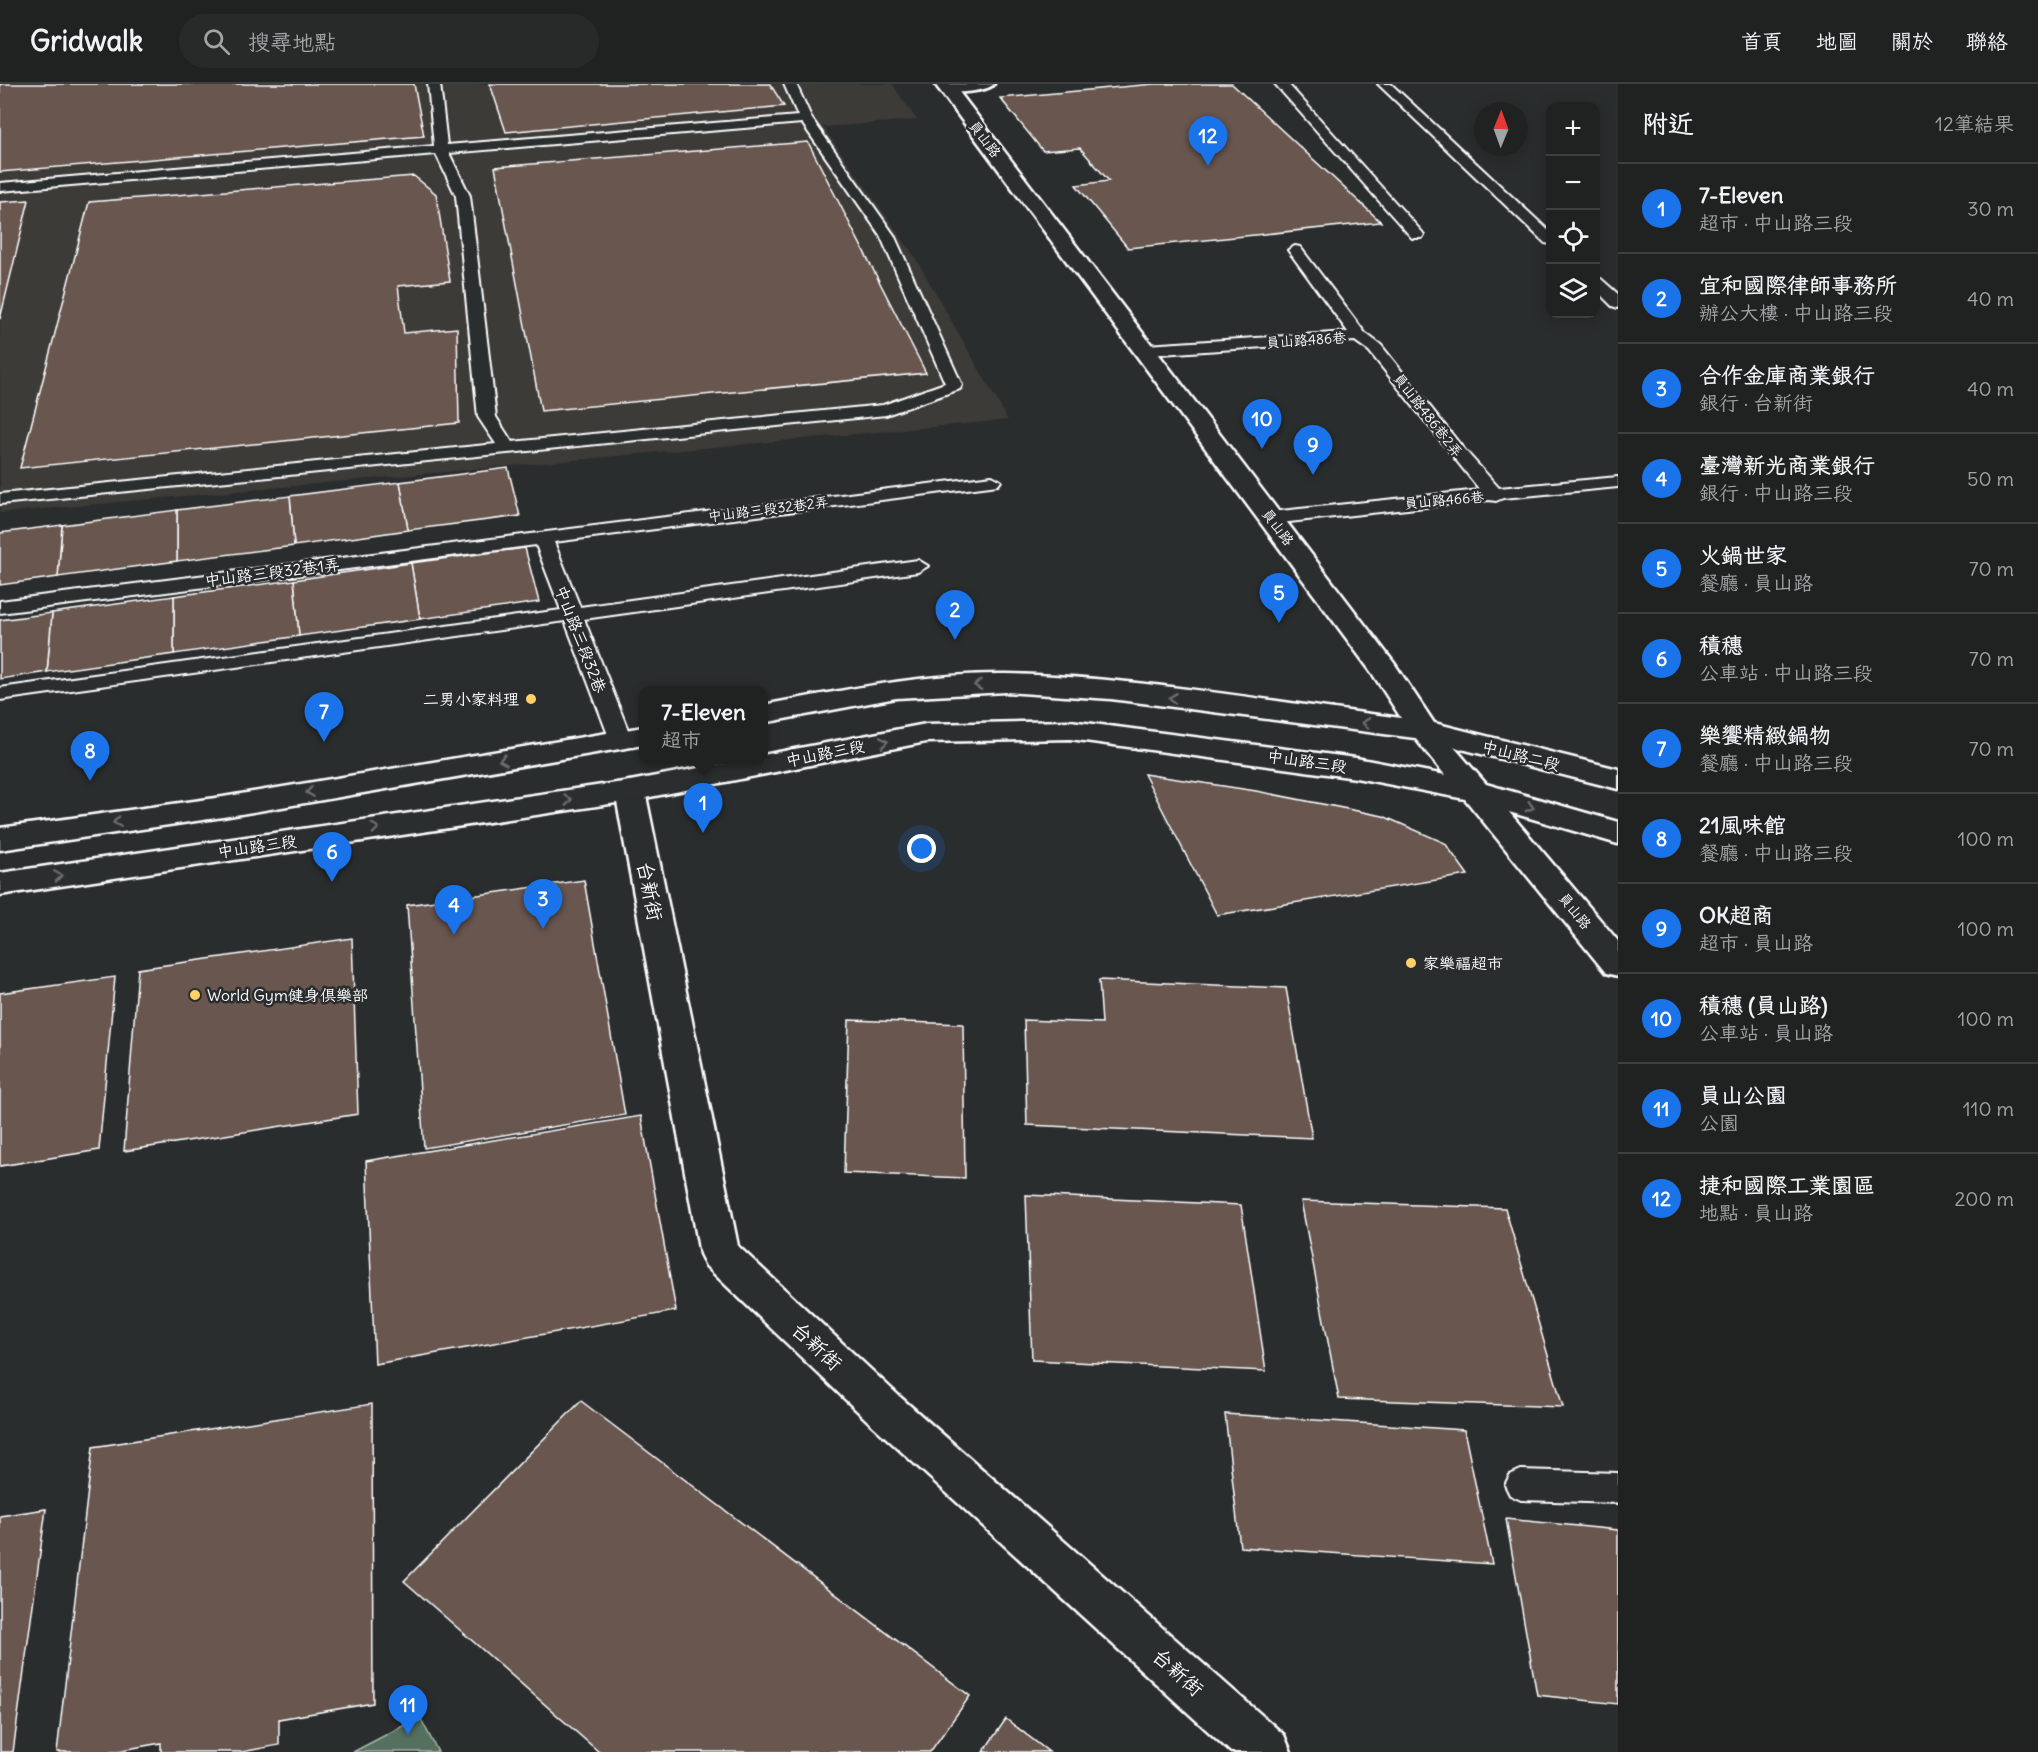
<!DOCTYPE html>
<html lang="zh-TW">
<head>
<meta charset="utf-8">
<style>
  body { margin:0; font-family:Delius,"LXGW WenKai TC",sans-serif; background:#282a2a; color:#f1f3f6 }
  .controls { position:absolute; right:18px; top:18px; display:grid; overflow:hidden; border-radius:12px; box-shadow:0 3px 15px #0003 }
  .controls button { width:54px; height:54px; display:grid; place-items:center; padding:0; border:0; border-bottom:2px solid #3d3f40; background:#202222; color:#f1f3f6; font:30px sans-serif }
  .compass { position:absolute; left:1474px; top:18px; width:54px; height:54px; border-radius:50%; background:#202222; box-shadow:0 3px 15px #0003; rotate:1deg }
  .you { position:absolute; left:922px; top:765px; width:21px; height:21px; margin:-15px; border:4px solid #fff; border-radius:50%; background:#1a73e8; box-shadow:0 0 0 9px #1a73e833 }
  .badge { display:grid; place-items:center; width:39px; height:39px; border-radius:50%; background:#1a73e8; color:#fff; font-size:20px; font-weight:700 }
  .pin { position:absolute; translate:-50% -50px; filter:drop-shadow(0 2px 3px #0008) }
  .pin::after { content:''; position:absolute; top:32px; width:21px; height:18px; background:inherit; clip-path:polygon(0 0,100% 0,50% 100%) }
  .popup { position:absolute; left:639px; top:602px; width:129px; height:78px; box-sizing:border-box; display:grid; place-content:center; border-radius:12px; background:#202222; filter:drop-shadow(0 2px 4px #0005); font-size:20px; white-space:nowrap; color:#a2a4a5 }
  .popup b { font-size:22px; color:#f1f3f6 }
  .popup::after { content:''; position:absolute; left:50%; top:100%; margin-left:-12px; border:12px solid transparent; border-top-color:#202222 }
  .list { margin:0; padding:0; list-style:none }
  h2 { display:flex; justify-content:space-between; align-items:center; height:78px; margin:0; padding:0 24px; font-size:26px }
  h2 small { font-size:20px; font-weight:400; color:#a2a4a5 }
  .list li { display:grid; grid-template-columns:39px 1fr auto; gap:18px; align-items:center; box-sizing:border-box; height:90px; padding:0 24px; border-top:2px solid #3d3f40 }
  .list b { display:block; font-size:22px; white-space:nowrap }
  .list p { margin:0; font-size:20px; white-space:nowrap; color:#a2a4a5 }
  .list em { font-size:20px; font-style:normal; color:#a2a4a5 }
  .icon { flex:none; width:33px; height:33px; fill:none; stroke:currentColor; stroke-width:2; stroke-linecap:round; stroke-linejoin:round }
  .map { position:relative; flex:none; width:1618px; height:1668px; overflow:hidden }
  header { display:flex; align-items:center; gap:36px; box-sizing:border-box; height:84px; padding:0 30px; background:#202222; border-bottom:2px solid #3d3f40 }
  header strong { font-size:28px }
  nav { display:flex; gap:33px; margin-inline-start:auto; font-size:21px }
  .search { width:420px; height:54px; background:#282a2a; display:flex; align-items:center; gap:15px; box-sizing:border-box; padding:0 21px; border-radius:33px; color:#a2a4a5; font-size:22px }
  main { display:flex }
  aside { flex:1; background:#202222 }
  .map>svg:first-child { display:block }
  .built { fill:#3d3a38 }
  .green { fill:#56705e; stroke:#aab8ae; stroke-width:1.5 }
  .building { fill:#685750; stroke:#fff; stroke-width:1.5 }
  .lines { fill:none; stroke-linecap:round; stroke-linejoin:round }
  .lane-casing { stroke:#fff; stroke-width:4 }
  .street-casing { stroke:#fff; stroke-width:5 }
  .secondary-casing { stroke:#fff; stroke-width:5 }
  .lane { fill:#2a2d2e; fill-rule:evenodd }
  .street { fill:#2a2d2e; fill-rule:evenodd }
  .secondary { fill:#2a2d2e; fill-rule:evenodd }
  .oneway { stroke:#6a6c6d }
  .poi-dot { fill:#ffd166; stroke:#2a2d2e; stroke-width:2 }
  .labels { text-anchor:middle; stroke-width:5; stroke-linejoin:round; paint-order:stroke }
  .far-street-label { font-size:14px; fill:#fff; stroke:#2a2d2e }
  .street-label { font-size:16px; fill:#fff; stroke:#2a2d2e }
  .poi-label { font-size:16px; fill:#fff; stroke:#2a2d2e; text-anchor:start }
  .near-street-label { font-size:20px; fill:#fff; stroke:#2a2d2e }
</style>
</head>
<body>
<header>
<strong>Gridwalk</strong>
<div class="search"><svg class="icon" aria-label="search" viewBox="0 0 24 24"><circle cx="10" cy="10" r="6"/><path d="M15 15l6 6"/></svg>搜尋地點</div>
<nav><a>首頁</a><a>地圖</a><a>關於</a><a>聯絡</a></nav>
</header>
<main>
<div class="map">
<svg width="1618" height="1668" viewBox="0 0 1618 1668">
  <rect width="100%" height="100%" fill="#2a2d2e"/>
  <filter id="ink" filterUnits="userSpaceOnUse"><feTurbulence type="fractalNoise" baseFrequency=".0167" numOctaves="2"/><feDisplacementMap in="SourceGraphic" scale="12" xChannelSelector="R" yChannelSelector="G"/><feConvolveMatrix kernelMatrix="1 2 1 2 8 2 1 2 1" color-interpolation-filters="sRGB"/></filter>
  <g filter="url(#ink)">
    <!-- built -->
    <path class="built" d="M0,0H892L917,36L823,43L915,173L1008,336L0,429Z"/>
    <!-- green -->
    <path class="green" d="M420,1633L438,1668H353Z"/>
    <!-- building -->
    <g class="building">
      <path d="M0,0H414L424,52L0,88Z"/>
      <path d="M490,0H770L784,22L506,48Z"/>
      <path d="M1154,0H1232L1381,138L1128,164L1076,101L1109,97L1080,64L1043,67L1000,14Z"/>
      <path d="M808,58L926,289L541,327L495,83Z"/>
      <path d="M414,92L436,110L450,197L398,202L404,249L457,244L459,339L20,384L89,118Z"/>
      <path d="M29,116L0,235V118Z"/>
      <path d="M508,384L520,432L408,446L400,398Z"/>
      <path d="M400,398L408,446L294,462L290,412Z"/>
      <path d="M290,412L294,462L177,477V426Z"/>
      <path d="M177,426V477L58,493L62,441Z"/>
      <path d="M62,441L58,493L0,501V449Z"/>
      <path d="M525,464L539,518L420,535L411,479Z"/>
      <path d="M411,479L420,535L299,552L294,496Z"/>
      <path d="M294,496L299,552L174,570V512Z"/>
      <path d="M174,512V570L47,588L52,529Z"/>
      <path d="M52,529L47,588L0,595V536Z"/>
      <path d="M1144,690L1256,707L1383,732L1445,759L1468,791L1217,831Z"/>
      <path d="M584,796L625,1031L424,1064L407,821Z"/>
      <path d="M352,854L358,1030L124,1067L138,885Z"/>
      <path d="M115,893L99,1066L0,1082V909Z"/>
      <path d="M1099,896L1286,904L1312,1054L1027,1041L1024,936L1102,939Z"/>
      <path d="M849,936L963,940L965,1094L844,1089Z"/>
      <path d="M641,1032L676,1227L375,1280L366,1077Z"/>
      <path d="M1026,1111L1241,1121L1266,1287L1032,1276Z"/>
      <path d="M1301,1117L1505,1124L1563,1323L1339,1315Z"/>
      <path d="M581,1317L970,1612L930,1668H599L404,1497Z"/>
      <path d="M372,1320L373,1619L279,1635V1661L242,1668H161V1659L111,1668H57L93,1363Z"/>
      <path d="M1225,1330L1464,1346L1492,1480L1240,1463Z"/>
      <path d="M46,1425L13,1668H0V1432Z"/>
      <path d="M1506,1435L1618,1446V1620L1537,1611Z"/>
      <path d="M1006,1635L1049,1668H983Z"/>
    </g>
    <g class="lines">
      <defs>
        <g id="lane">
          <path d="M428,0H440L447,61L798,32L784,0H796L812,35L894,151L962,301L960,305L886,331L0,420V410L496,360L478,333L456,112L436,70L0,107V99L434,62ZM802,39L880,151L945,299L883,321L512,358L496,333L470,112L449,69Z"/>
          <path d="M1275,0H1288L1422,148L1424,151L1422,154H1412Z"/>
          <path d="M1378,0H1391L1550,148V160L1545,159Z"/>
          <path d="M1295,162L1300,163L1365,249L1381,261L1462,363L1499,404L1618,393V403L1503,414L1496,417L1489,416L1271,440L1264,438L1262,434L1271,428L1480,406L1369,267L1355,257L1146,271L1138,266L1146,261L1348,248L1288,166Z"/>
          <path d="M1596,193L1601,195L1618,210V224L1612,222L1596,206Z"/>
          <path d="M992,392L1001,397L998,401L554,458L580,523L918,476L928,482L918,488L584,535L632,656L629,661H613L610,656L565,537L0,616V604L561,526L536,461L0,529V517Z"/>
          <path d="M1521,1386L1618,1389V1419L1521,1416L1510,1411L1505,1401L1510,1391Z"/>
        </g>
        <g id="street">
          <path d="M941,0H994C987,8 945,12 938,4Z"/>
          <path d="M630,697L641,700L645,707L738,1162L899,1312L1284,1651L1291,1668H1231L869,1338L706,1182L700,1170L615,707L619,700Z"/>
        </g>
        <g id="secondary">
          <path d="M935,0H953L1394,579L1434,639L1618,685V705L1454,663L1486,700L1618,738V760L1509,728L1618,857V892L1606,889L1465,715L1356,694L1070,655L926,658L630,717L0,811V789L630,697L741,676H763V671L926,640L1070,637L1356,674L1445,691L1415,654L1111,615L1006,608L896,614L763,639V621C844,606 924,589 1007,590C1137,593 1272,618 1401,634L1372,589Z"/>
          <path d="M643,643V661L223,733L0,766V744L223,713Z"/>
        </g>
      </defs>
      <!-- lane casing -->
      <use href="#lane" class="lane-casing"/>
      <!-- street casing -->
      <use href="#street" class="street-casing"/>
      <!-- secondary casing -->
      <use href="#secondary" class="secondary-casing"/>
      <!-- lane -->
      <use href="#lane" class="lane"/>
      <!-- street -->
      <use href="#street" class="street"/>
      <!-- secondary -->
      <use href="#secondary" class="secondary"/>
    </g>
    <!-- one-way arrows -->
    <defs><path id="oneway-chevron" d="M-2-3.5L2.5 0L-2 3.5" fill="none" stroke-width="1.6" stroke-linecap="round" stroke-linejoin="round" transform="scale(1.5)"/></defs>
    <g class="oneway">
      <use href="#oneway-chevron" transform="translate(978 601) rotate(177)"/>
      <use href="#oneway-chevron" transform="translate(1173 614) rotate(-173)"/>
      <use href="#oneway-chevron" transform="translate(1366 639) rotate(-173)"/>
      <use href="#oneway-chevron" transform="translate(884 658) rotate(-11)"/>
      <use href="#oneway-chevron" transform="translate(503 676) rotate(171)"/>
      <use href="#oneway-chevron" transform="translate(310 708) rotate(171)"/>
      <use href="#oneway-chevron" transform="translate(568 716) rotate(-8)"/>
      <use href="#oneway-chevron" transform="translate(1530 723) rotate(16)"/>
      <use href="#oneway-chevron" transform="translate(117 738) rotate(172)"/>
      <use href="#oneway-chevron" transform="translate(375 744) rotate(-8)"/>
      <use href="#oneway-chevron" transform="translate(58 792) rotate(-8)"/>
    </g>
  </g>
  <!-- markers -->
  <g class="poi-dot">
    <circle cx="531" cy="615" r="6"/>
    <circle cx="1411" cy="879" r="6"/>
    <circle cx="195" cy="911" r="6"/>
  </g>
  <g class="labels">
    <!-- far-street labels -->
    <g class="far-street-label">
      <text transform="translate(985 55) rotate(53)" y="5">員山路</text>
      <text transform="translate(1306 256) rotate(-4)" y="5">員山路486巷</text>
      <text transform="translate(1428 331) rotate(52)" y="5">員山路486巷2弄</text>
      <text transform="translate(1444 416) rotate(-5)" y="5">員山路466巷</text>
      <text transform="translate(768 425) rotate(-7)" y="5">中山路三段32巷2弄</text>
      <text transform="translate(1278 443) rotate(53)" y="5">員山路</text>
      <text transform="translate(1575 827) rotate(51)" y="5">員山路</text>
    </g>
    <!-- street labels -->
    <g class="street-label">
      <text transform="translate(272 488) rotate(-7)" y="6">中山路三段32巷1弄</text>
      <text transform="translate(581 555) rotate(69)" y="6">中山路三段32巷</text>
      <text transform="translate(825 669) rotate(-11)" y="6">中山路三段</text>
      <text transform="translate(1521 671) rotate(14)" y="6">中山路二段</text>
      <text transform="translate(1307 677) rotate(8)" y="6">中山路三段</text>
      <text transform="translate(257 762) rotate(-8)" y="6">中山路三段</text>
    </g>
    <!-- poi labels -->
    <g class="poi-label">
      <text x="519" y="621" text-anchor="end">二男小家料理</text>
      <text x="1423" y="885">家樂福超市</text>
      <text x="207" y="917">World Gym健身俱樂部</text>
    </g>
    <!-- near-street labels -->
    <g class="near-street-label">
      <text transform="translate(650 807) rotate(79)" y="7">台新街</text>
      <text transform="translate(817 1262) rotate(43)" y="7">台新街</text>
      <text transform="translate(1178 1588) rotate(42)" y="7">台新街</text>
    </g>
  </g>
</svg>
<div class="controls">
<button>+</button>
<button>−</button>
<button><svg class="icon" aria-label="locate" viewBox="0 0 24 24"><circle cx="12" cy="12" r="6"/><path d="M12 2v4M12 18v4M2 12h4M18 12h4"/></svg></button>
<button><svg class="icon" aria-label="layers" viewBox="0 0 24 24"><path d="M12 4l9 5-9 5-9-5zM3 14l9 5 9-5"/></svg></button>
</div>
<svg class="compass" viewBox="-18 -18 36 36"><path d="M0-13l5 13h-10z" fill="#e53935"/><path d="M0 13l5-13h-10z" fill="#a2a4a5"/></svg>
<div class="you"></div>
<div class="pin badge" style="left:703px;top:749px">1</div>
<div class="popup"><b>7-Eleven</b>超市</div>
<div class="pin badge" style="left:955px;top:556px">2</div>
<div class="pin badge" style="left:543px;top:845px">3</div>
<div class="pin badge" style="left:454px;top:851px">4</div>
<div class="pin badge" style="left:1279px;top:539px">5</div>
<div class="pin badge" style="left:332px;top:798px">6</div>
<div class="pin badge" style="left:324px;top:658px">7</div>
<div class="pin badge" style="left:90px;top:697px">8</div>
<div class="pin badge" style="left:1313px;top:391px">9</div>
<div class="pin badge" style="left:1262px;top:365px">10</div>
<div class="pin badge" style="left:408px;top:1651px">11</div>
<div class="pin badge" style="left:1208px;top:82px">12</div>
</div>
<aside>
<h2>附近<small>12筆結果</small></h2>
<ul class="list">
<li><span class="badge">1</span><div><b>7-Eleven</b><p>超市 · 中山路三段</p></div><em>30 m</em></li>
<li><span class="badge">2</span><div><b>宜和國際律師事務所</b><p>辦公大樓 · 中山路三段</p></div><em>40 m</em></li>
<li><span class="badge">3</span><div><b>合作金庫商業銀行</b><p>銀行 · 台新街</p></div><em>40 m</em></li>
<li><span class="badge">4</span><div><b>臺灣新光商業銀行</b><p>銀行 · 中山路三段</p></div><em>50 m</em></li>
<li><span class="badge">5</span><div><b>火鍋世家</b><p>餐廳 · 員山路</p></div><em>70 m</em></li>
<li><span class="badge">6</span><div><b>積穗</b><p>公車站 · 中山路三段</p></div><em>70 m</em></li>
<li><span class="badge">7</span><div><b>樂饗精緻鍋物</b><p>餐廳 · 中山路三段</p></div><em>70 m</em></li>
<li><span class="badge">8</span><div><b>21風味館</b><p>餐廳 · 中山路三段</p></div><em>100 m</em></li>
<li><span class="badge">9</span><div><b>OK超商</b><p>超市 · 員山路</p></div><em>100 m</em></li>
<li><span class="badge">10</span><div><b>積穗 (員山路)</b><p>公車站 · 員山路</p></div><em>100 m</em></li>
<li><span class="badge">11</span><div><b>員山公園</b><p>公園</p></div><em>110 m</em></li>
<li><span class="badge">12</span><div><b>捷和國際工業園區</b><p>地點 · 員山路</p></div><em>200 m</em></li>
</ul>
</aside>
</main>
</body>
</html>
